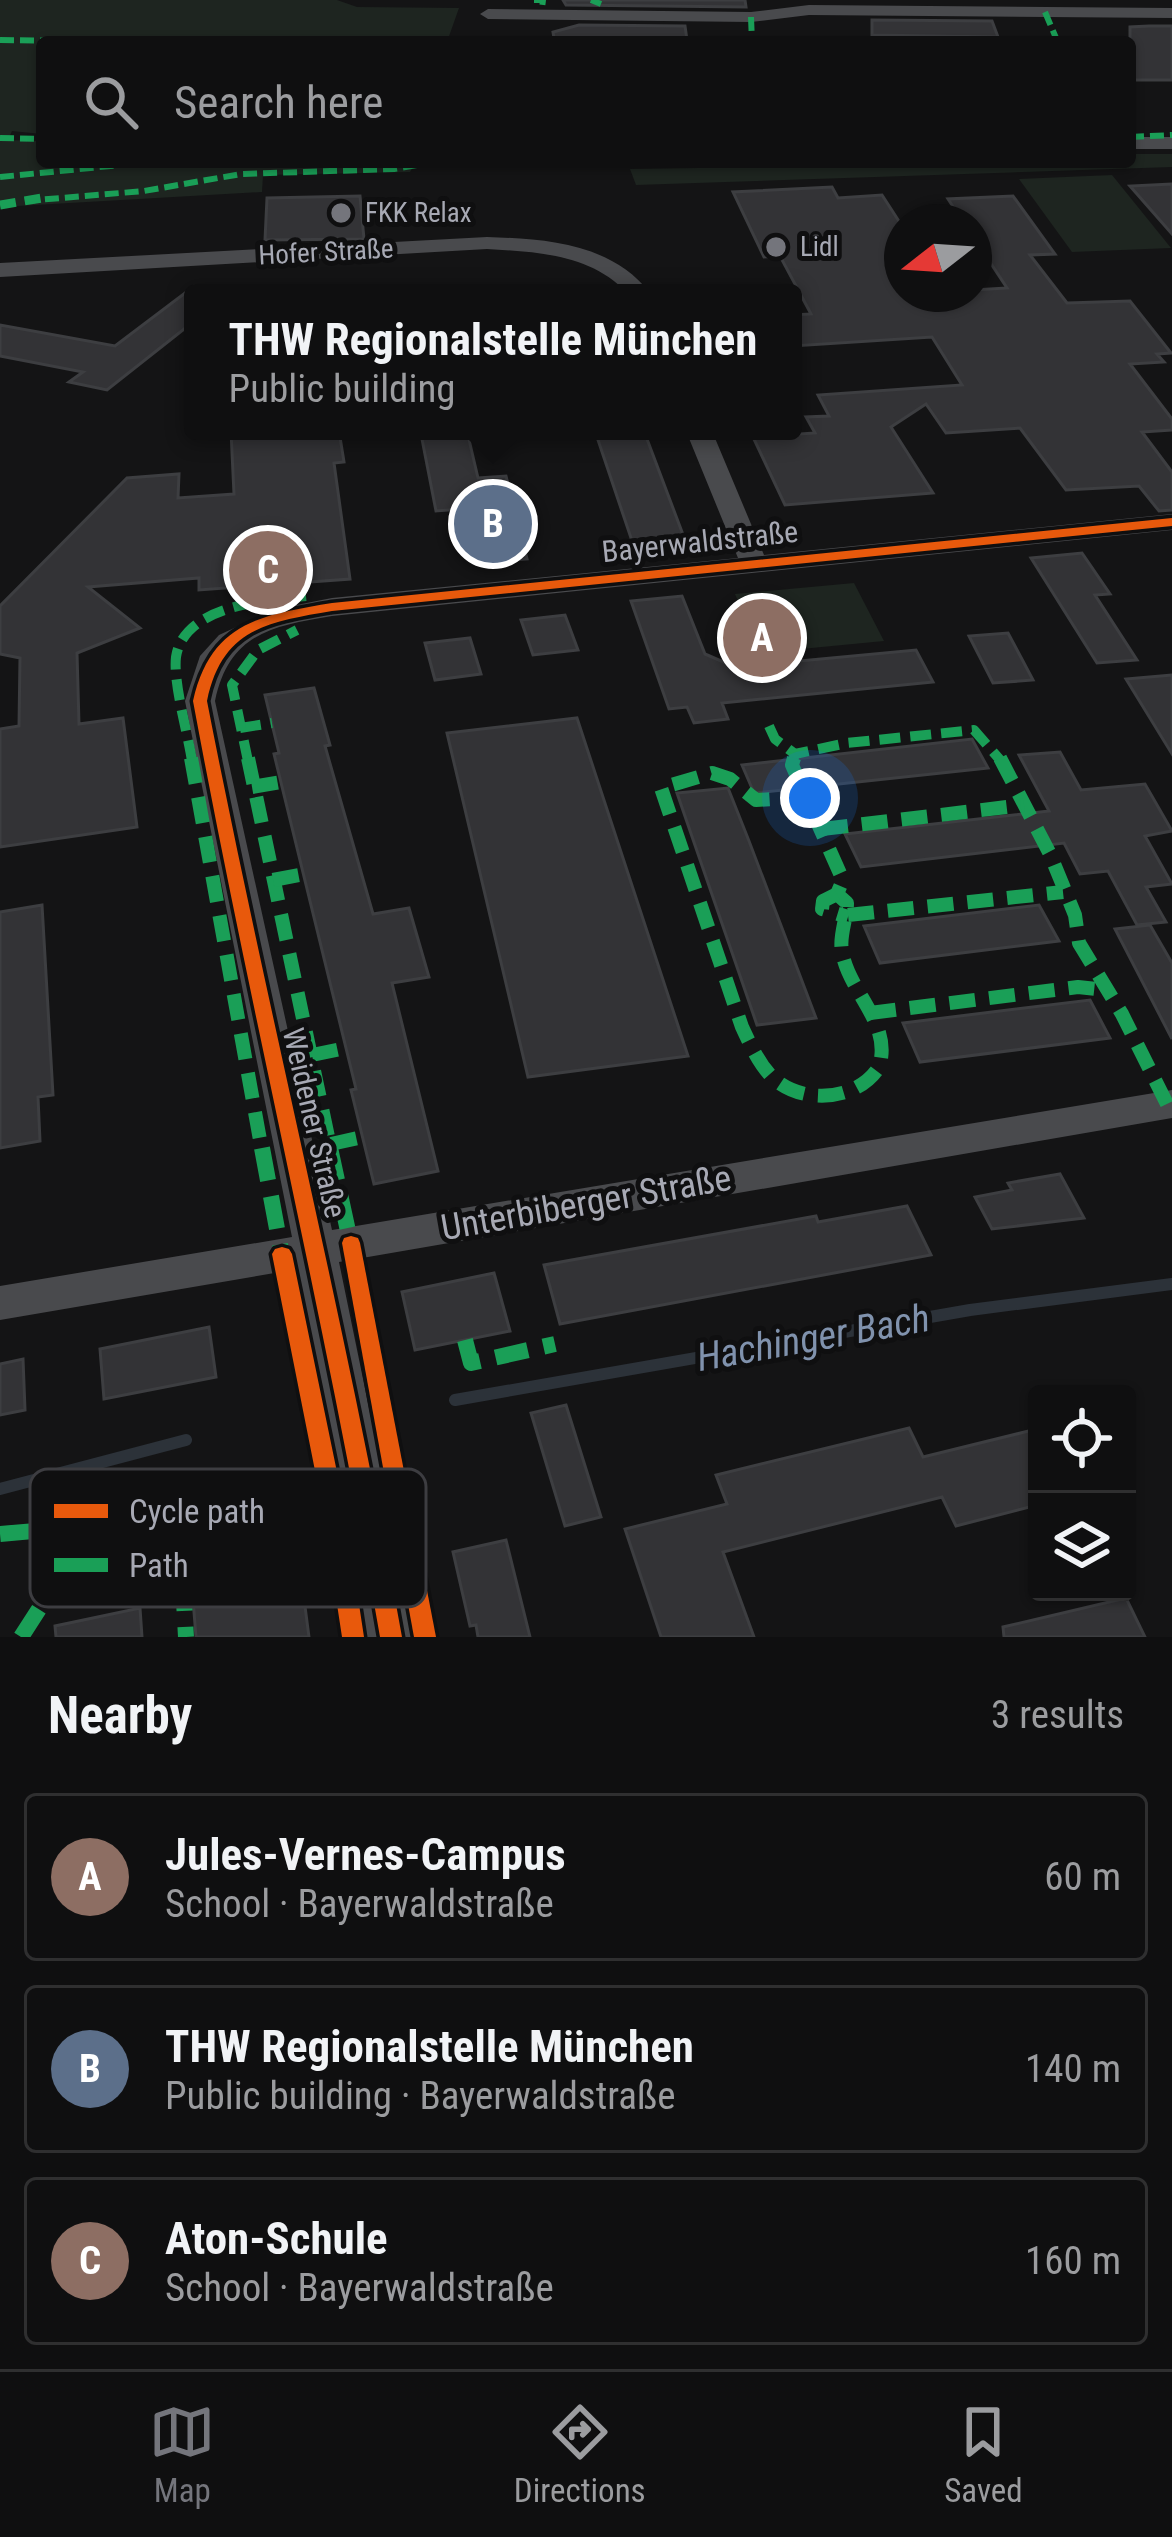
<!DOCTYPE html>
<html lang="en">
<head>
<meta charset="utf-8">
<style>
  body { margin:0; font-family:"Roboto Condensed",sans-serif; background:#1d1d1e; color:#f1f3f6 }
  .controls { position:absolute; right:36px; bottom:36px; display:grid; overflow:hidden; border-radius:12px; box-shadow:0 3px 9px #0004 }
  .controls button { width:108px; height:108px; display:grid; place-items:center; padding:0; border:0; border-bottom:3px solid #2f2f30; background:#0f0f10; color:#f1f3f6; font:60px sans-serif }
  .compass { position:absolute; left:884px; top:204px; width:108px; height:108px; border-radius:50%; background:#0f0f10; box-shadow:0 3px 9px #0004; rotate:253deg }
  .you { position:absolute; left:810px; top:798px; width:42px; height:42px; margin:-30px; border:9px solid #fff; border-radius:50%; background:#1a73e8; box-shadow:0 0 0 18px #1a73e833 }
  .badge { display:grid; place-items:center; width:78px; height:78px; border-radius:50%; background:#74757c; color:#fff; font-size:39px; font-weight:700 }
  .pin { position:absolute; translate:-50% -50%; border:6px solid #fff; box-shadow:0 3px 12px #0006 }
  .popup { position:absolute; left:184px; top:284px; width:618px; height:156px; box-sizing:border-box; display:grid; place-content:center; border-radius:12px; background:#0f0f10; filter:drop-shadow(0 3px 9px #0005); font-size:39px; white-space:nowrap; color:#9b9c9f }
  .popup b { font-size:45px; color:#f1f3f6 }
  .popup::after { content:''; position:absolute; left:50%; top:100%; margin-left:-24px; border:24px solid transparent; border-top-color:#0f0f10 }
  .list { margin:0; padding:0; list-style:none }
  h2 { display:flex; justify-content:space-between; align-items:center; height:156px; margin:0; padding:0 48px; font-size:51px }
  h2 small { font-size:39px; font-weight:400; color:#9b9c9f }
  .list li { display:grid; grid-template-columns:78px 1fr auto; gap:36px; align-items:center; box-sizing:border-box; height:168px; margin:0 24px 24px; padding:0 24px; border:3px solid #2f2f30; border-radius:12px }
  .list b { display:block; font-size:45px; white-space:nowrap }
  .list p { margin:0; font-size:39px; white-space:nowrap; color:#9b9c9f }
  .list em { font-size:39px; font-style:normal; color:#9b9c9f }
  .icon { flex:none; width:66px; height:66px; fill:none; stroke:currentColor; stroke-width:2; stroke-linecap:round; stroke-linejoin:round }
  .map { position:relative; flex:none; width:1172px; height:1637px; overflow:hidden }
  .search { position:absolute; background:#0f0f10; box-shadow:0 3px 9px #0004; left:36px; right:36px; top:36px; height:132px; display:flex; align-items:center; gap:30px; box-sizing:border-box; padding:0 42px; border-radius:12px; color:#9b9c9f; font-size:45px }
  .sheet { height:732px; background:#0f0f10 }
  nav { display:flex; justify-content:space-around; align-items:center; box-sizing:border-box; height:168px; border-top:3px solid #2f2f30; background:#0f0f10; font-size:33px; color:#9b9c9f }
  nav a { display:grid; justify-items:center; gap:6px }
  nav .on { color:#74757c }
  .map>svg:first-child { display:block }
  .green { fill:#1e2520 }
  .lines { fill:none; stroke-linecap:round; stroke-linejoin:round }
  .stream { stroke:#2c3239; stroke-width:12 }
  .building { fill:#333336; stroke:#3d3e41; stroke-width:3 }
  .minor { fill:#494a4d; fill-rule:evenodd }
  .quiet-far4 { stroke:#1a9f57; stroke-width:6; stroke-dasharray:14 6; stroke-linecap:butt }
  .quiet-far3 { stroke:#1a9f57; stroke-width:9; stroke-dasharray:16 9; stroke-linecap:butt }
  .quiet-far2 { stroke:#1a9f57; stroke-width:10; stroke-dasharray:21 10; stroke-linecap:butt }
  .quiet-far1 { stroke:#1a9f57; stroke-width:14; stroke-dasharray:26 14; stroke-linecap:butt }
  .quiet { stroke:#1a9f57; stroke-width:16; stroke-dasharray:33 16; stroke-linecap:butt }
  .cycleway-casing { stroke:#0f0f10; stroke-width:7 }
  .cycleway { fill:#e8590c; fill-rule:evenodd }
  .poi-dot { fill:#74757c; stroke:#0f0f10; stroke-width:4.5 }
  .labels { text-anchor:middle; stroke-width:10; stroke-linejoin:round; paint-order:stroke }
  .far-poi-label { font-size:27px; fill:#a7a9b4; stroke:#0f0f10; text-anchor:start }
  .far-street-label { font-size:27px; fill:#a7a9b4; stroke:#0f0f10 }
  .street-label { font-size:30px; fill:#a7a9b4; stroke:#0f0f10 }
  .near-street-label { font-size:36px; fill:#a7a9b4; stroke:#0f0f10 }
  .near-water-label { font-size:39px; font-style:italic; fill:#8092ad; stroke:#0f0f10 }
  .key { fill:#0f0f10; stroke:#3d3d41; stroke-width:3 }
  .key-label { font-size:33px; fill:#a7a9b4 }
</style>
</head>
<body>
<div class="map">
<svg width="1172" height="1637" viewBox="0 0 1172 1637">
  <rect width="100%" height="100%" fill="#141415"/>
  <!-- green -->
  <g class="green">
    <path d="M0,0H337L357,7L459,8L447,42H42V134L12,131L8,140L42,141V162H416L410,172L263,175L262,192L0,207Z"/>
    <path d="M1130,154H1172V167L636,185L630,169L1130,162Z"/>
    <path d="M1112,175L1171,248L1072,252L1019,179Z"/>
    <path d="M854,583L884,641L760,653L735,594Z"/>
  </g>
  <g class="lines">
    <!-- stream -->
    <g class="stream">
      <path d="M455,1400L970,1310L1172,1284"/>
      <path d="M0,1489L186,1440"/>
    </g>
  </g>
  <!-- building -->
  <g class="building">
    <path d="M563,0H745L746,7L566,5Z"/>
    <path d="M872,20L992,21L998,37L872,35Z"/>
    <path d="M579,25L685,26L687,40L554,38L553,32Z"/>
    <path d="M1149,26H1172V80H1130V27Z"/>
    <path d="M1172,184V234L1130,186Z"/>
    <path d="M832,187L838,198L882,195L902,226V294H974V290L1007,288L974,238V222H963L948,199L1013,196L1055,254L1030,255L1067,303L1130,301L1171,353L1157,354L1164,362L1130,364L1172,419V430L1142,432L1172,472V510L1159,511L1139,486L1066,490L1020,428L946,433L926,404L891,427L933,493L785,505L753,437L815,433L806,417L829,416L818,395L962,385L932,337L793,346V315L811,314L780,256L764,257L733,192Z"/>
    <path d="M360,196L364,239L265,240L267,198Z"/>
    <path d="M193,287V322L107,390L69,382L83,372L0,356V325L115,346Z"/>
    <path d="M231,431H339L344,462L334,463L350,579L199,590V578L88,587L140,628L77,653L79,724L123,718L137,827L0,847V729L19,726L20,658L0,654V606L127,478L179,474L178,498L234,494Z"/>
    <path d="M467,431L478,478L506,476L527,559L474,563L462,509L436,511L421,434Z"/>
    <path d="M595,431H644L685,540L633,544Z"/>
    <path d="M1082,553L1110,594L1095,595L1137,660L1097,663L1031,558Z"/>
    <path d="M682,596L705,654L735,667L916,650L933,682L722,703L728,719L694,723L687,707L669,709L631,601Z"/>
    <path d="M565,615L578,650L533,655L521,620Z"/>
    <path d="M1008,633L1033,680L993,683L969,636Z"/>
    <path d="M470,638L481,674L435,680L425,643Z"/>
    <path d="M1172,675V754L1126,679Z"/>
    <path d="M314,688L330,745L325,746L373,914L409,908L429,977L392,983L438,1171L374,1184L351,1090L356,1089L274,754L279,753L265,695Z"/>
    <path d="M577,718L688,1056L528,1077L447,733Z"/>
    <path d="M972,739L988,768L754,793L742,765Z"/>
    <path d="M1060,752L1081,790L1145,784L1172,831L1145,836L1172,884L1146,887L1166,922L1137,925L1108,871L1080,874L1064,843L861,867L845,834L1049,811L1019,755Z"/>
    <path d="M728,788L749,841L816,1018L757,1025L677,793Z"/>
    <path d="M42,905L53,1095L38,1097L40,1141L0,1148V912Z"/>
    <path d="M1039,905L1059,941L880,963L864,926Z"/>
    <path d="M1150,925L1172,963V1039L1115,929Z"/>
    <path d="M1090,1000L1110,1038L920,1062L903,1023Z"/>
    <path d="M1060,1174L1084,1218L992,1229L975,1197L1012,1190L1008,1183Z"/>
    <path d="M907,1206L931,1255L560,1324L544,1265L816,1216L818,1222Z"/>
    <path d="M494,1273L510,1331L415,1350L402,1292Z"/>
    <path d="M209,1327L216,1377L104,1399L100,1349Z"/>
    <path d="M23,1359L25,1410L0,1415V1364Z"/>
    <path d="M566,1405L601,1517L565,1526L531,1413Z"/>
    <path d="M909,1428L923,1457L1037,1429V1505L956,1526L942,1497L723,1552L754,1637H661L625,1529L727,1504L716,1475Z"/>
    <path d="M506,1540L530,1637H478L476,1625L470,1626L453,1552Z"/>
    <path d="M298,1553L309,1637H196L191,1574Z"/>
    <path d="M1126,1598L1145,1637H1004L1003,1627Z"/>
    <path d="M140,1608L142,1637H56L55,1626Z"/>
  </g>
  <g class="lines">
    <!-- minor -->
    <g class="minor">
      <path d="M809,5L1172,8V18L809,15L751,22L488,19L480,14L488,9L751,12Z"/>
      <rect x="1130" y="137" width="42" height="12"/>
      <path d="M487,237C546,239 611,243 650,293H627C591,254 537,252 487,249L0,277V263Z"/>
      <path d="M686,431H712L764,555L1172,514V530L332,616C271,626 229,634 215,701L332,1230L1172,1090V1118L339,1262L416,1637H366L298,1269L0,1320V1286L292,1237L185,701L200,656L219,635L276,609L332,598L738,558Z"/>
    </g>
    <!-- quiet-far4 -->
    <g class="quiet-far4">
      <path d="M534,0H543L542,8"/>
      <path d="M591,0L601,4"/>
      <path d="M1045,12L1056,38L1049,42"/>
      <path d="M751,17L752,42"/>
      <path d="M0,40L82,41"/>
      <path d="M888,42H973"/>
      <path d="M1130,137L1172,135"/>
      <path d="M0,138L42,139"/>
      <path d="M0,177L151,162"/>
      <path d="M25,201L144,191L241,174L394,169L435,162"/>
    </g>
    <!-- quiet-far3 -->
    <g class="quiet-far3">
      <path d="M0,205L42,198"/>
      <path d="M362,433L391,431"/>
    </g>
    <!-- quiet-far2 -->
    <g class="quiet-far2">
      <path d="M769,726L775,739L795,754"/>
      <path d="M240,728L272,723"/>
      <path d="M192,761C188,734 173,683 176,657C184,605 267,600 306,596"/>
      <path d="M248,761L232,685L258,650L297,630"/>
      <path d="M793,761L795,754L847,743L974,730L1001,761"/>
    </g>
    <!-- quiet-far1 -->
    <g class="quiet-far1">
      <path d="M191,758L262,1151"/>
      <path d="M248,758L331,1151"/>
      <path d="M794,758L792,765L806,797"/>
      <path d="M1000,758L1050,854L1075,915L1079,943L1122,1014L1167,1104"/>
      <path d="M712,773L730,779L756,800L806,797L843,880L837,894L847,903C847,919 839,935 842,951C848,992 893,1023 879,1067C857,1102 800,1105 771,1076C758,1062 750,1044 742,1027L661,788Z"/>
      <path d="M252,787L281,782"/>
      <path d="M822,829L1024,805"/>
      <path d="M273,880L305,874"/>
      <path d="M837,894L823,901L822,909L848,917"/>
      <path d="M848,915L1063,892"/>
      <path d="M870,1013L1078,987L1106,990"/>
      <path d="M312,1055L346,1048"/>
      <path d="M331,1144L363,1137"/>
    </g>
    <!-- quiet -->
    <g class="quiet">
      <path d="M262,1148L283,1261"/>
      <path d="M330,1148L353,1254"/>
      <path d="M465,1340L471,1363L555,1344"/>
      <path d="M180,1529L186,1637"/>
      <path d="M0,1534L34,1531L83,1541L242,1522"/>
      <path d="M21,1637L83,1541"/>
    </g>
    <defs>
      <g id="cycleway">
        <path d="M1172,518V526L332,611C267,622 222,629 207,701C268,1014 346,1323 402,1637H380C326,1323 251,1014 193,701C211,622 261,615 332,603Z"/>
        <path d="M351,1236L358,1238L360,1243L436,1637H414L342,1243L344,1238Z"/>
        <path d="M282,1247L289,1249L292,1254L344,1506L364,1637H342L322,1506L272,1254L275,1249Z"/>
      </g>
    </defs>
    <!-- cycleway casing -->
    <use href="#cycleway" class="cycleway-casing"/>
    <!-- cycleway -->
    <use href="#cycleway" class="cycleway"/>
  </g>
  <!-- markers -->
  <g class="poi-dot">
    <circle cx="341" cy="213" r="12"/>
    <circle cx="776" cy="247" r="12"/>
  </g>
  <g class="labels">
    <!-- far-poi labels -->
    <g class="far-poi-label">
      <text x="365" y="222">FKK Relax</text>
      <text x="800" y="256">Lidl</text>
    </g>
    <!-- far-street labels -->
    <g class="far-street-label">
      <text transform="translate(326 252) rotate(-3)" y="9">Hofer Straße</text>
    </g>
    <!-- street labels -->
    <g class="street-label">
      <text transform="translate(700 542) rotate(-6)" y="10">Bayerwaldstraße</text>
      <text transform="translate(314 1123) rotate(77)" y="10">Weidener Straße</text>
    </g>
    <!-- near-street labels -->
    <g class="near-street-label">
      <text transform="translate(586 1202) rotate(-10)" y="13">Unterbiberger Straße</text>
    </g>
    <!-- near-water labels -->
    <g class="near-water-label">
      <text transform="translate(813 1337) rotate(-10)" y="14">Hachinger Bach</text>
    </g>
  </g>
  <!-- legend -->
  <rect x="30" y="1469" width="396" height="138" rx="18" class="key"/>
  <rect x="54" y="1504" width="54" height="14" fill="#e8590c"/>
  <rect x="54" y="1558" width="54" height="14" fill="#1a9f57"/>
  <g class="key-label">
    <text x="129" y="1523">Cycle path</text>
    <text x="129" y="1577">Path</text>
  </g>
</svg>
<div class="controls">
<button><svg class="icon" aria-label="locate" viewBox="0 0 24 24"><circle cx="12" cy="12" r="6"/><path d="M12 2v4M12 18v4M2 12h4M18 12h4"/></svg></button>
<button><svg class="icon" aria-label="layers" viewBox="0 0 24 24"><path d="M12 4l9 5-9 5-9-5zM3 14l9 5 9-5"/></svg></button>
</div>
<svg class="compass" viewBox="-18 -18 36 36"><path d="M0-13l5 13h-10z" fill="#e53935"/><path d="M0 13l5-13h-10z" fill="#9b9c9f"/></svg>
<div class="you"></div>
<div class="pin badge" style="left:762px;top:638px;background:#8d6e63">A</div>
<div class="pin badge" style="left:493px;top:524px;background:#5c6f8a">B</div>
<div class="popup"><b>THW Regionalstelle München</b>Public building</div>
<div class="pin badge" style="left:268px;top:570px;background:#8d6e63">C</div>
<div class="search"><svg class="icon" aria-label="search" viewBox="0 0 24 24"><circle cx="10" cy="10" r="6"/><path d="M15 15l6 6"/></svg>Search here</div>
</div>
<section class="sheet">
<h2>Nearby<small>3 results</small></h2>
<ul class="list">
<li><span class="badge" style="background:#8d6e63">A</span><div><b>Jules-Vernes-Campus</b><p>School · Bayerwaldstraße</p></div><em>60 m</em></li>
<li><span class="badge" style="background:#5c6f8a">B</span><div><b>THW Regionalstelle München</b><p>Public building · Bayerwaldstraße</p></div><em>140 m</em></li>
<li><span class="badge" style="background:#8d6e63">C</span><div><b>Aton-Schule</b><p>School · Bayerwaldstraße</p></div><em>160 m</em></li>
</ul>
</section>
<nav>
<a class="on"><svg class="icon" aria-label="map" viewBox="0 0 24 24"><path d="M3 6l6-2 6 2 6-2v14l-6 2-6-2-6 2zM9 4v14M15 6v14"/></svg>Map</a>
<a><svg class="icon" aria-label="directions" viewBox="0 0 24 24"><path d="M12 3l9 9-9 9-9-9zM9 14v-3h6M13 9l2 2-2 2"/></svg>Directions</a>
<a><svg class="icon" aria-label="saved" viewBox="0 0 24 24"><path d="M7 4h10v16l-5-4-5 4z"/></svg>Saved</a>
</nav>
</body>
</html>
